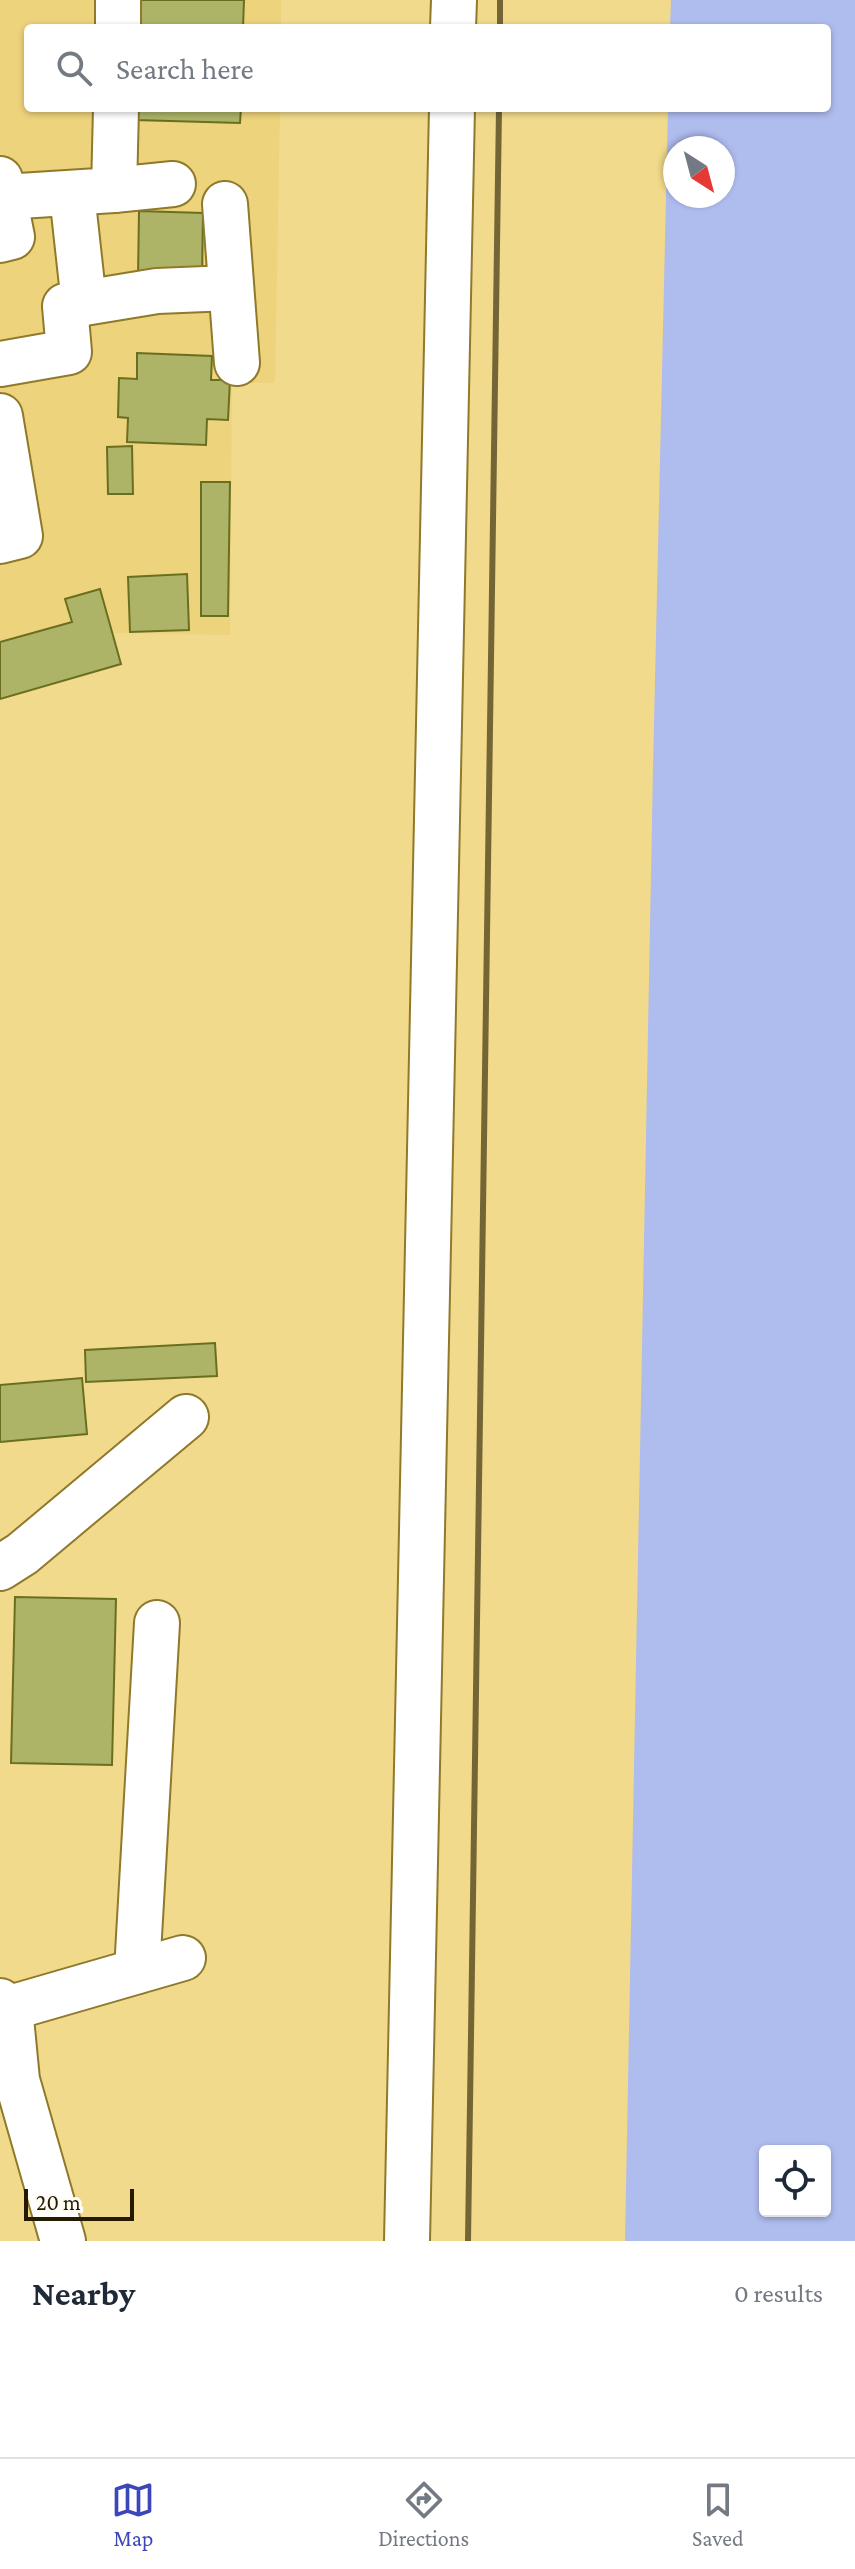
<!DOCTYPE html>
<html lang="en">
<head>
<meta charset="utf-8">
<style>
  body { margin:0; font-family:"Crimson Pro",serif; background:#f6f6f7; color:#1f2937 }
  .controls { position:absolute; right:24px; bottom:24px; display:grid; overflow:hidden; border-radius:8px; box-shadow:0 2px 6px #0004 }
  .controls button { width:72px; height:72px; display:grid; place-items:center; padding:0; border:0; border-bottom:2px solid #e0e1e3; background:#fff; color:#1f2937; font:40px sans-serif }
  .compass { position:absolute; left:663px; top:136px; width:72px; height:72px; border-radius:50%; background:#fff; box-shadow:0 2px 6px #0004; rotate:144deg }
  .scale { position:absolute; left:24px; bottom:20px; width:110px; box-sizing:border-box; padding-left:8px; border:4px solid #231a00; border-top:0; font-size:22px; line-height:28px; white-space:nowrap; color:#231a00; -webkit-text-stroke:6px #fefcf4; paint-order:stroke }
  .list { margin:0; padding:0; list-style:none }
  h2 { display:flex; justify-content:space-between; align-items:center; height:104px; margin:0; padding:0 32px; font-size:34px }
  h2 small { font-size:26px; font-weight:400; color:#747a83 }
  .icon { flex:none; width:44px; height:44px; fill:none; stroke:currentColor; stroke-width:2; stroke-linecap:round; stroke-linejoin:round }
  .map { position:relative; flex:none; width:855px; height:2241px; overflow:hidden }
  .search { position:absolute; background:#fff; box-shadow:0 2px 6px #0004; left:24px; right:24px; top:24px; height:88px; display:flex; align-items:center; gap:20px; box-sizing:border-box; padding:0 28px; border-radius:8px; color:#747a83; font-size:30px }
  .sheet { height:216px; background:#fff }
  nav { display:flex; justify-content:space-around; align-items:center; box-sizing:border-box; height:112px; border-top:2px solid #e0e1e3; background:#fff; font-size:22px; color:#747a83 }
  nav a { display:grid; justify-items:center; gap:4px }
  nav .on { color:#3c46ba }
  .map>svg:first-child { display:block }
  .built { fill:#edd37c }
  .green { fill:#afbcee; fill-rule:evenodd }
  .building { fill:#adb467; stroke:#6a6f20; stroke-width:2 }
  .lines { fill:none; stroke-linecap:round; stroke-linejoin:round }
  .minor-casing { stroke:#8f792a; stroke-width:48 }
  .minor { stroke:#fff; stroke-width:44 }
  .rail { stroke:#736536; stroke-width:6 }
</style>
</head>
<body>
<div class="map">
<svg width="855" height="2241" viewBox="0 0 855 2241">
  <rect width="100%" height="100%" fill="#f1da8c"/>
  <!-- built -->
  <path class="built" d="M0,0H281V28H28V108H280L275,383H232L230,635L113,633L121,664L0,699Z"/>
  <!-- green -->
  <path class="green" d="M671,0H855V2241H625L653,768L668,108H827V28H670ZM675,148H723V196H675ZM765,2151H825V2211H765Z"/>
  <!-- building -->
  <g class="building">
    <path d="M139,0H244L243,28H138Z"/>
    <path d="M135,108H241L240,123L135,120Z"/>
    <path d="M139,211L203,213L202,280L138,278Z"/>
    <path d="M137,353L212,356L211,380H230L228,420L207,419L206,445L127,442L128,418L118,417L119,378L137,379Z"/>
    <path d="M132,446L133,494H108L107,447Z"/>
    <path d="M201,482H230L228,616H201Z"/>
    <path d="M187,574L189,630L130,632L128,577Z"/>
    <path d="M100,589L121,664L0,699V642L72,622L65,599Z"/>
    <path d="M215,1343L217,1376L86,1382L85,1350Z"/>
    <path d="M82,1378L87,1434L0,1442V1385Z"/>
    <path d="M15,1597L116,1599L112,1765L11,1763Z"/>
  </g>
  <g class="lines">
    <defs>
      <g id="minor">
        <path d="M118,28V0"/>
        <path d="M453,28L454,0"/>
        <path d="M0,179L4,197L114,190L116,108"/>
        <path d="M114,190L173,184"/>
        <path d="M225,204L237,363"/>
        <path d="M0,240L12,237L4,197"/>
        <path d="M84,303L157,291L230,288"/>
        <path d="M0,364L69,352L65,306L84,303L72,194"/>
        <path d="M0,416L20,536L0,541"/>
        <path d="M0,1568L22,1554L186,1417"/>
        <path d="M137,1971L157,1623"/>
        <path d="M0,2001L10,2008L183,1958"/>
        <path d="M10,2008L17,2080L63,2241"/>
        <path d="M407,2241L452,108"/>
      </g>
    </defs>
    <!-- minor casing -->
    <use href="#minor" class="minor-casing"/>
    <!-- minor -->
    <use href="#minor" class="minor"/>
    <!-- rail -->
    <g class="rail">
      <path d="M500,28V0"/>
      <path d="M468,2241L499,108"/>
    </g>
  </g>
</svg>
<div class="controls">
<button><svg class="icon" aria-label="locate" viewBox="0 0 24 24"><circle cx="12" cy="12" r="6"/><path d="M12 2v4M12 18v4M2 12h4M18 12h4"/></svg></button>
</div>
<svg class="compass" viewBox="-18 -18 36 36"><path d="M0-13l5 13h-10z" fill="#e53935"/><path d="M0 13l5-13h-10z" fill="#747a83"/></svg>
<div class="scale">20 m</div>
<div class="search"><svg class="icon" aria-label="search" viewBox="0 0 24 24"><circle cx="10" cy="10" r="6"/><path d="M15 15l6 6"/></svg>Search here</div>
</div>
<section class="sheet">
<h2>Nearby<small>0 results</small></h2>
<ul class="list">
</ul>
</section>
<nav>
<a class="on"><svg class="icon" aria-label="map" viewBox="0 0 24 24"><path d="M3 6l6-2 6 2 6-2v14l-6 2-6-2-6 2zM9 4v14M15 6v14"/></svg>Map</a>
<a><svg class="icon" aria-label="directions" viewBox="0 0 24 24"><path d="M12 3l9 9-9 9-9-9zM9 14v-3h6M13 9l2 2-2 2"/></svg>Directions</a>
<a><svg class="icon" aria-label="saved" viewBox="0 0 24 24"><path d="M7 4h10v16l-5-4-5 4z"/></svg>Saved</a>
</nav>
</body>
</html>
